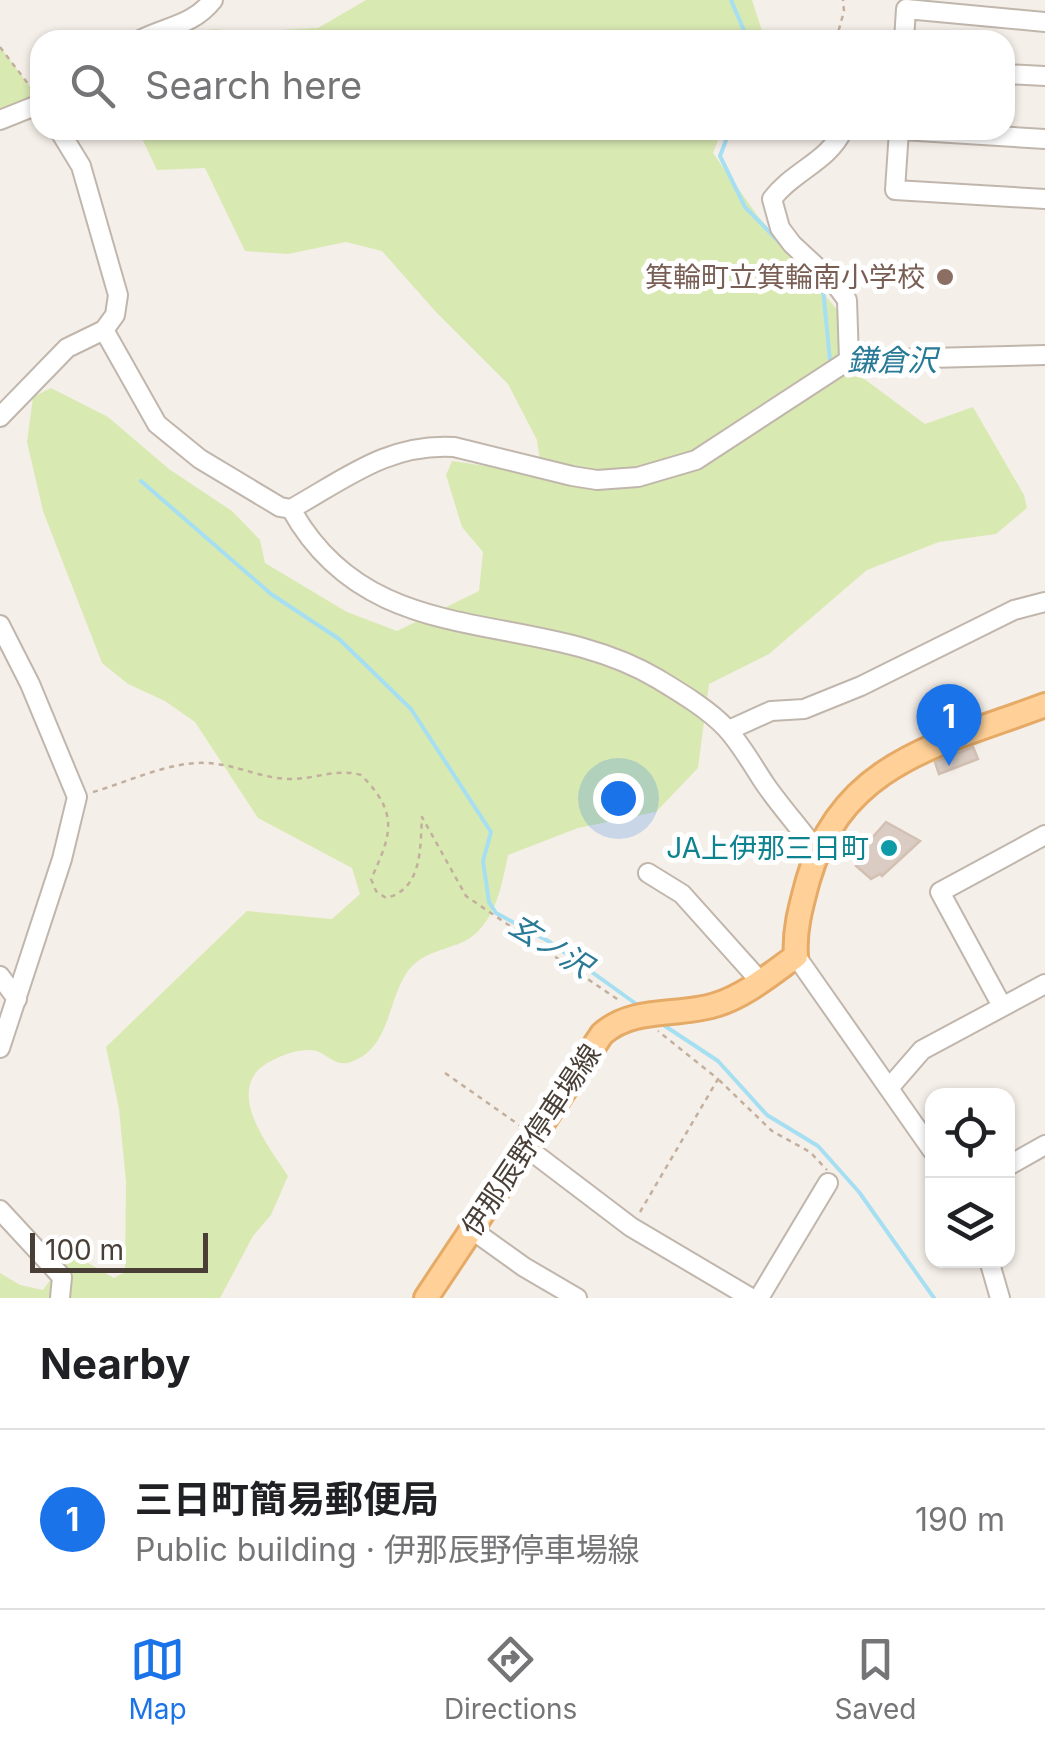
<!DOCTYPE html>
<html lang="en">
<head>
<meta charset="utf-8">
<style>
  body { margin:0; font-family:Inter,"Noto Sans JP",sans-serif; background:#f6f6f6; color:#202124 }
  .controls { position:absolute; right:30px; bottom:30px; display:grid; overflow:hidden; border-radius:20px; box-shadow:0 2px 8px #0004 }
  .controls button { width:90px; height:90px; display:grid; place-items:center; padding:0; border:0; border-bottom:2px solid #e0e0e0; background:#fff; color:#202124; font:50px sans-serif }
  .scale { position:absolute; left:30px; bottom:25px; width:178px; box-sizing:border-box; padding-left:10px; border:5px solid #493f37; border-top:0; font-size:28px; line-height:35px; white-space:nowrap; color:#493f37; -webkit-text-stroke:8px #fff; paint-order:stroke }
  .you { position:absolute; left:618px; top:798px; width:35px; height:35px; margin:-25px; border:8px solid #fff; border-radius:50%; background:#1a73e8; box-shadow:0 0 0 15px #1a73e833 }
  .badge { display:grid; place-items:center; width:65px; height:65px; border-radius:50%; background:#1a73e8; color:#fff; font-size:32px; font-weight:700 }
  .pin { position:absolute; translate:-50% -82px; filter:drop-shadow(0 2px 5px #0008) }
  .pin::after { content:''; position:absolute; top:52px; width:35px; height:30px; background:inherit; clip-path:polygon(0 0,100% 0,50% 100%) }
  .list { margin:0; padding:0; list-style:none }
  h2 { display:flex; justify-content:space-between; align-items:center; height:130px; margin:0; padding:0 40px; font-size:42px }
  h2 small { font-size:32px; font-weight:400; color:#757577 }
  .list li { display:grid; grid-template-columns:65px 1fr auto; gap:30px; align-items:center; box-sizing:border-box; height:180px; padding:0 40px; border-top:2px solid #e0e0e0 }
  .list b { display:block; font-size:38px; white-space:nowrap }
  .list p { margin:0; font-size:32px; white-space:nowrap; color:#757577 }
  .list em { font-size:32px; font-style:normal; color:#757577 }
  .icon { flex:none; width:55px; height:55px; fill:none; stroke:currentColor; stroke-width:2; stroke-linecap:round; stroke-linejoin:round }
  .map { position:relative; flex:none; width:1045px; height:1298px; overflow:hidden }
  .search { position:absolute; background:#fff; box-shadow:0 2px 8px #0004; left:30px; right:30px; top:30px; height:110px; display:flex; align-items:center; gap:25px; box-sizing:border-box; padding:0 35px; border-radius:30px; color:#757577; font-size:38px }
  .sheet { height:310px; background:#fff }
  nav { display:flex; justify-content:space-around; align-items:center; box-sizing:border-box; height:140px; border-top:2px solid #e0e0e0; background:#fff; font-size:28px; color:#757577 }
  nav a { display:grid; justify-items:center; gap:5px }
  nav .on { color:#1a73e8 }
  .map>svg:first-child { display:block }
  .green { fill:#d9e9b2 }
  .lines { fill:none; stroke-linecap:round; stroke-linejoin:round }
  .stream { stroke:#a6dff2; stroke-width:4 }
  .building { fill:#daccc2; stroke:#d2c0b2; stroke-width:2.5 }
  .minor-casing { stroke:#c1b6ac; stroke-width:22 }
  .major-casing { stroke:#e6aa67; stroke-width:28 }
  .path { stroke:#c3af9d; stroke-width:2.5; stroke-dasharray:5 5; stroke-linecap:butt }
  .minor { stroke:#fff; stroke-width:18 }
  .major { stroke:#ffd198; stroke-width:22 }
  .education-dot { fill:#8d6e63; stroke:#fff; stroke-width:4 }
  .culture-dot { fill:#0f9aa8; stroke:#fff; stroke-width:4 }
  .labels { text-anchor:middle; stroke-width:10; stroke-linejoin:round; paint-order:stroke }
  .education-label { font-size:28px; fill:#785e54; stroke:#fff; text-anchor:end }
  .culture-label { font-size:28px; fill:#0d838f; stroke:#fff; text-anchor:end }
  .street-label { font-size:28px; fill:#493f37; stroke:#fff }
  .water-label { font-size:30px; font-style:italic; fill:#287a96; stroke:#fff }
</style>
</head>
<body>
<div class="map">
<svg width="1045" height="1298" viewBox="0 0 1045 1298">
  <rect width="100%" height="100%" fill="#f5efe9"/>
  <!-- green -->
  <g class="green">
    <path d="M366,0H752L765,40H189C209,21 230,31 253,40L281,30L318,28Z"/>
    <path d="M0,47L40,100L0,120Z"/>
    <path d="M138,130H722L713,153L757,215L856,332L836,358L925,424L973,407L1024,495L1027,508L996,534L939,542L867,570L769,654L709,684L698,768L656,812L578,828L508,855C502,885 495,925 465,941C444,951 420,952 406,974C387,1003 390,1048 351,1062C333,1068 326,1050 310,1050C296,1050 285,1054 273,1060C220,1085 267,1144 288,1176L271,1215L253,1236L220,1298H0V1273L20,1285L43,1290L51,1279L35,1257L48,1246L64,1249L114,1278L125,1272L126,1182L119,1109L106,1047L247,911L332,919L360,894L352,868L258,818L195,722L165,701L128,684L102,663L43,511L27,442L33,397L51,388L108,417L169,469L232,511L260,540L265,563L347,612L397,631L479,591L483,552L462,527L446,475L452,461L542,474L537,440L508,384L436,312L382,251L346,242L288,254L245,251L205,168L157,170Z"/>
  </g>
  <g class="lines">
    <!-- stream -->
    <g class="stream">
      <path d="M731,0L748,40"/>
      <path d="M730,130L720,156L745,207L784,247"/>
      <path d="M794,258L823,288L830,361H835"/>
      <path d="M141,481L271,594L339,639L411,709L491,832L483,861L489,902L496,913L550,942L639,1006"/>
      <path d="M662,1024L718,1061L767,1115L818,1146L859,1192L934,1298"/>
    </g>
  </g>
  <!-- building -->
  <g class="building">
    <path d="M973,747L978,759L939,774L935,762Z"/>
    <path d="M886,822L920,841L882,876L880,874L871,879L856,866L863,858L858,854Z"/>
  </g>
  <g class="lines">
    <defs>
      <g id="minor">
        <path d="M140,40C167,26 192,26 213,0"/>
        <path d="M904,40L906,9L1045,22"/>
        <path d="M1005,74L1045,76"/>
        <path d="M0,120L40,104"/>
        <path d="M843,130C828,162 793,171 772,199L780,228L792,244L836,285L847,300L849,360"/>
        <path d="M899,130L895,190L1045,199"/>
        <path d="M902,130L1045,139"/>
        <path d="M104,330L157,424L200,459L280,507L291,509C345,479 388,443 454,447L572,476L597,480L638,477L696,460L849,360L1045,355"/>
        <path d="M0,417L67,348L104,330L115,315L118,295L81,166L59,130"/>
        <path d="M291,509C373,657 534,605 658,679C681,693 708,709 726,728C741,744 753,766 765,784C781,807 800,828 816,850"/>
        <path d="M0,625L30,684L77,797L62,859L0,1048"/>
        <path d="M729,730L771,711L804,709L861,686L1014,610L1045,602"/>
        <path d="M648,873L682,894L760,981"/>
        <path d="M796,956L932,1150"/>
        <path d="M0,976L17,999"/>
        <path d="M1002,1006L940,892L1045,835"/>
        <path d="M889,1088L922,1050L1045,984"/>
        <path d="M527,1148L631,1227L751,1298"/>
        <path d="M1008,1166L1045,1145"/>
        <path d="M0,1210L62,1277L60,1298"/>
        <path d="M471,1229L524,1267L577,1298"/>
        <path d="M989,1260L1000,1298"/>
        <path d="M759,1298L828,1183"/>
      </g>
      <path id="major" d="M426,1298L602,1034C634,1006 677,1017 715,1005C745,996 771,974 796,956C794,930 801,906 808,880C842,761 942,744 1045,705"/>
    </defs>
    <!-- minor casing -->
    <use href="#minor" class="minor-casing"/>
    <!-- major casing -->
    <use href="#major" class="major-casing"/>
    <!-- path -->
    <g class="path">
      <path d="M836,40L844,11L843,0"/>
      <path d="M0,47L32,89"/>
      <path d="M93,792C128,782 170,761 207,763C235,764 262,779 291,779C315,779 337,768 361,775C399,813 392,834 371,879L376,891L386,898C423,889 420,847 422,817L466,896L620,1001"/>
      <path d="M445,1073L522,1127"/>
      <path d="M719,1080L772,1131L810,1152L827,1170"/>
      <path d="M640,1212L718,1079L658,1031"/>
    </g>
    <!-- minor -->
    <use href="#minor" class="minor"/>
    <!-- major -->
    <use href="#major" class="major"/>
  </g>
  <!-- markers -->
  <circle class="education-dot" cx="945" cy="277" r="10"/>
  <circle class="culture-dot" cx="889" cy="848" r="10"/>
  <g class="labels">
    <!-- education labels -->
    <g class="education-label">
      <text x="925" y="287">箕輪町立箕輪南小学校</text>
    </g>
    <!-- culture labels -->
    <g class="culture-label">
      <text x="869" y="858">JA上伊那三日町</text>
    </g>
    <!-- street labels -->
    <g class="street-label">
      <text transform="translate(531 1140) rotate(-56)" y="10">伊那辰野停車場線</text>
    </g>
    <!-- water labels -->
    <g class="water-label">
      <text x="892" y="371">鎌倉沢</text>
      <text transform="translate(550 946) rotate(32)" y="10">玄ノ沢</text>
    </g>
  </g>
</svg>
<div class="controls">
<button><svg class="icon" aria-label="locate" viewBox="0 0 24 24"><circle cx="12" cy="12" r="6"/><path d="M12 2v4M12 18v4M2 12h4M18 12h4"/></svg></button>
<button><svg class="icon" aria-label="layers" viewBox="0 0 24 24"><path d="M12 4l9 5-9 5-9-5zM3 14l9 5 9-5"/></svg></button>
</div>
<div class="scale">100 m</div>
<div class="you"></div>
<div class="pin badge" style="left:949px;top:766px">1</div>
<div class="search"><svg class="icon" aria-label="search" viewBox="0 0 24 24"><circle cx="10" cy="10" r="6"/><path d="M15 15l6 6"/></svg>Search here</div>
</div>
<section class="sheet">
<h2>Nearby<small></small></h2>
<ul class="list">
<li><span class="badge">1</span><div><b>三日町簡易郵便局</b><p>Public building · 伊那辰野停車場線</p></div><em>190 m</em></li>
</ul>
</section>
<nav>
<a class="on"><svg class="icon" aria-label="map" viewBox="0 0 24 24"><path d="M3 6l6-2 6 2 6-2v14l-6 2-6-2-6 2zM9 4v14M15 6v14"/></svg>Map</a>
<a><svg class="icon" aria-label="directions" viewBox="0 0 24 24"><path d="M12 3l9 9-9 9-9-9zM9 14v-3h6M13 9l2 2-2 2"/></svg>Directions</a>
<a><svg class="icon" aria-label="saved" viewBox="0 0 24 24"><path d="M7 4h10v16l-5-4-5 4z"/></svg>Saved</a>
</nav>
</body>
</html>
